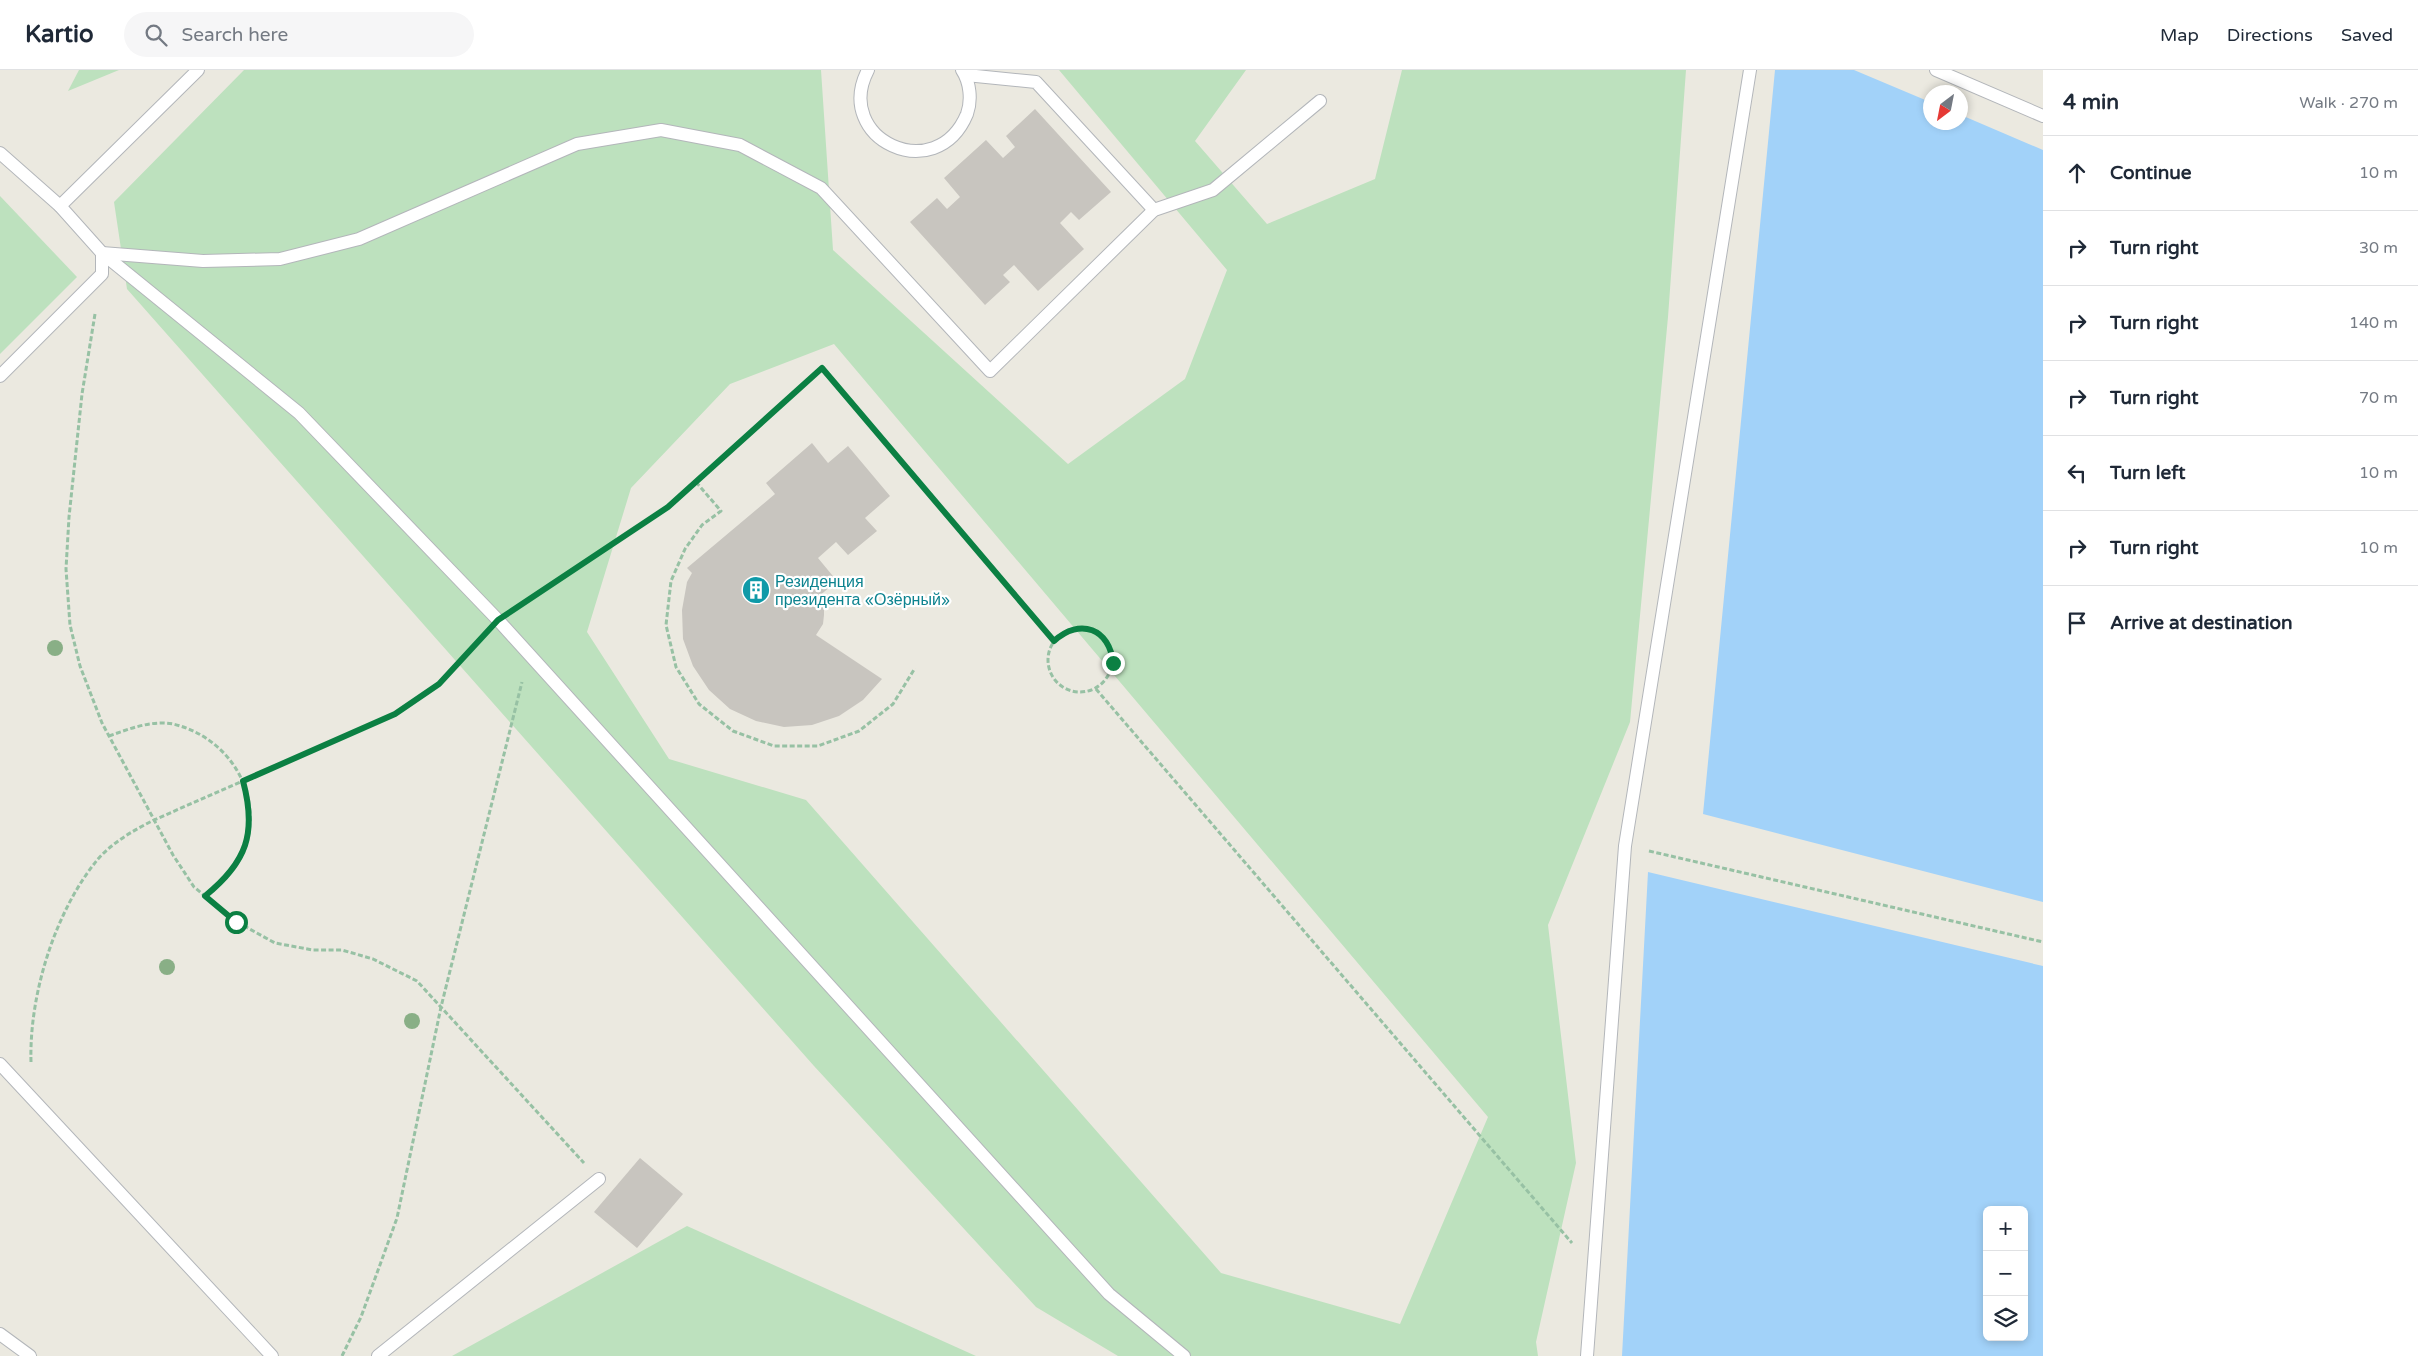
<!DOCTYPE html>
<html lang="en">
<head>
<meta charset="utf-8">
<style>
  body { margin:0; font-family:"Varela Round",sans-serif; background:#f6f6f7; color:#1f2937 }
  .controls { position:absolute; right:15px; bottom:15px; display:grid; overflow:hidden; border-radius:8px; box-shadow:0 2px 8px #0003 }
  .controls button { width:45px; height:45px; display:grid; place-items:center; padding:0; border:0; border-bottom:1px solid #e0e1e3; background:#fff; color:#1f2937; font:25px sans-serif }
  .compass { position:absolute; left:1923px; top:15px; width:45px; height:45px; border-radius:50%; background:#fff; box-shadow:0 2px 8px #0003; rotate:212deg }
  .stop { position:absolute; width:15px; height:15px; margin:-11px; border:4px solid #0b8043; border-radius:50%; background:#fff }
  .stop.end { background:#0b8043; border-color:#fff; box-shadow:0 1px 5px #0008 }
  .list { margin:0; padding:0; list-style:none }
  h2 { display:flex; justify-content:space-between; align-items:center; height:65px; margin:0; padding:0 20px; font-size:21px }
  h2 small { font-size:16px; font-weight:400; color:#747a83 }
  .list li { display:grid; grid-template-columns:32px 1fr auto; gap:15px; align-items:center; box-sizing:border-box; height:75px; padding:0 20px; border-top:1px solid #e0e1e3 }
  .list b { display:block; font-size:19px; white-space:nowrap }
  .list em { font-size:16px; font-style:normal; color:#747a83 }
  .icon { flex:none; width:28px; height:28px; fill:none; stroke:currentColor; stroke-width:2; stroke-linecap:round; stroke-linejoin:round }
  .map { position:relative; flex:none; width:2043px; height:1286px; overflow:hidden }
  header { display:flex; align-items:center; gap:30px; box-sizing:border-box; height:70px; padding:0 25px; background:#fff; border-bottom:1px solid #e0e1e3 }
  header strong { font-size:24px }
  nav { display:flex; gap:28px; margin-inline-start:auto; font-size:18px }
  .search { width:350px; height:45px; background:#f6f6f7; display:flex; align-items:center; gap:12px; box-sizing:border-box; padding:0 18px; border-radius:28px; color:#747a83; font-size:19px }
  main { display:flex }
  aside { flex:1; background:#fff }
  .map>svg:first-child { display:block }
  .green { fill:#bde1be; fill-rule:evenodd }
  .water { fill:#a2d2f9; fill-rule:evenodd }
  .building { fill:#c8c5bf }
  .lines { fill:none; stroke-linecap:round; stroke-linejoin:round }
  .service-casing { stroke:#b3b6ba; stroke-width:14 }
  .path { stroke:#97c1a4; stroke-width:3; stroke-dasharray:5 2.5; stroke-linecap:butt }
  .service { stroke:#fff; stroke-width:12 }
  .tree { fill:#89af86 }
  .route { stroke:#0b8043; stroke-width:6 }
  .labels { text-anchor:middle; stroke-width:4.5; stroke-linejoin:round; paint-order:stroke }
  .culture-label { font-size:16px; fill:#0d838f; stroke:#fff; text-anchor:start }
</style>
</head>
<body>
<header>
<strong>Kartio</strong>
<div class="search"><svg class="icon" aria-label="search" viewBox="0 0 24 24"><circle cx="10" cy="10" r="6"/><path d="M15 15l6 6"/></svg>Search here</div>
<nav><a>Map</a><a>Directions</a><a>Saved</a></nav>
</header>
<main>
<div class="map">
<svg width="2043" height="1286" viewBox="0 0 2043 1286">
  <rect width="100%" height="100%" fill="#ebe9e0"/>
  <!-- green -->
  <g class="green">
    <path d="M79,0H119L68,21Z"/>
    <path d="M244,0H821L833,180L1068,394L1185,309L1227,200L1059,0H1246L1195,71L1267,154L1375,109L1402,0H1686L1668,247L1630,652L1548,855L1576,1093L1536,1272L1538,1286H1118L1036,1237L814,996L127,219L114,132ZM834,274L1488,1047L1400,1254L1221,1203L806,730L669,689L587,562L631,418L730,314Z"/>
    <path d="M0,126L77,207L0,284Z"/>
    <path d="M687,1156L976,1286H452Z"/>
  </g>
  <!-- water -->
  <g class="water">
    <path d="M1775,0H1854L1930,32V52H1960L1961,45L2043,80V832L1703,744Z"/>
    <path d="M1648,802L2043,896V1286H1622ZM1987,1140H2024V1267H1987Z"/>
  </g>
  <!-- building -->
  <g class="building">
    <path d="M1035,39L1111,122L1079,150L1071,142L1060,153L1084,179L1038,221L1014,195L1003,205L1010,212L985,235L910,152L937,128L947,139L960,127L944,108L986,70L1003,88L1015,77L1006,66Z"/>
    <path d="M812,373L828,393L848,376L890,426L865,448L877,461L848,485L836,472L818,488L837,511L818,527L824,538V545L823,554L816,565L882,609L863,630L839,646L812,655L784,657L756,651L730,639L709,620L693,596L683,569L682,540L687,512L692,503L687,498L775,424L766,413Z"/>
    <path d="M640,1088L683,1124L637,1178L594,1142Z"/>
  </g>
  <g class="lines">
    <defs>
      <g id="service">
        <path d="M868,0C832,69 936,118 967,44C972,30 970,12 962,0"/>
        <path d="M1936,0L2043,46"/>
        <path d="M966,5L1036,12L1154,140"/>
        <path d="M0,83L60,136L102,183L299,343L498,550L1109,1224L1184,1286"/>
        <path d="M60,136L198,0"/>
        <path d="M0,306L102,204V183L203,191L280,189L359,169L577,74L661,60L740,75L821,118L990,301L1154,140L1213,120L1320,31"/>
        <path d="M0,994L272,1286"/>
        <path d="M0,1264L30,1286"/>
        <path d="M378,1286L599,1109"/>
        <path d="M1587,1286L1625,776L1750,0"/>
      </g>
    </defs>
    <!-- service casing -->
    <use href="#service" class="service-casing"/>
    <!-- path -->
    <g class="path">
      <path d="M95,244L82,324L69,447L66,499L70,555L80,596L102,653L173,785L194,817L237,852L275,873L313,880H342L373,889L417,911L584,1093"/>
      <path d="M696,412L721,441L702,455L685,479L671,511L666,555L676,597L699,634L733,661L774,676H818L859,661L893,634L915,598"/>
      <path d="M516,537L668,437L822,298L1054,571"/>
      <circle cx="1080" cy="590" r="32"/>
      <path d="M1096,619L1572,1173"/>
      <path d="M109,666C129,659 151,650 173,654C232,668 268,730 241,787C233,804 219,815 205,827"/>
      <path d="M1649,781L2043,872"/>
      <path d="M31,992C29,925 55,841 98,789C113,772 134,760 154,750L395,644L439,614L481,567"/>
      <path d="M342,1286L361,1247L397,1148L441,937L522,612"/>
    </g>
    <!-- service -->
    <use href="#service" class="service"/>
  </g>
  <!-- trees -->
  <g class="tree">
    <circle cx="55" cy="578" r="8"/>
    <circle cx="167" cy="897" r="8"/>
    <circle cx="412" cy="951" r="8"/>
  </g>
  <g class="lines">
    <!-- route -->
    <path class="route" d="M236,852L205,826C247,792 257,763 243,711L395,644L439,614L498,550L668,437L822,298L1054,571C1080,547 1110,559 1113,593"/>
  </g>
  <!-- icons -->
  <defs>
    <symbol id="building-disc" viewBox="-11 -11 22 22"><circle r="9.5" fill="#0f9aa8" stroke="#fff"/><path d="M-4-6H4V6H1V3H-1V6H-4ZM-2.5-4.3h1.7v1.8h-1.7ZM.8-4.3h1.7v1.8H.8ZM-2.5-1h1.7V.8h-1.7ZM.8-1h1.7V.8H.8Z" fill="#fff"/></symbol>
  </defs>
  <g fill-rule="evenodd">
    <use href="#building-disc" x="740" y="504" width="32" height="32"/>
  </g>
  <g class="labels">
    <!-- culture labels -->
    <g class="culture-label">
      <text x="775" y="517">Резиденция<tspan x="775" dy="18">президента «Озёрный»</tspan></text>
    </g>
  </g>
</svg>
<div class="controls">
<button>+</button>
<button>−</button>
<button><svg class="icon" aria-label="layers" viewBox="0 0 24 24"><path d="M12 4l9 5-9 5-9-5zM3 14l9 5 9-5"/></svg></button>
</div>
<svg class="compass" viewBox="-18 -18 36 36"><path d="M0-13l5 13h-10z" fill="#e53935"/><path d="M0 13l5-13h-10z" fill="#747a83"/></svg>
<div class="stop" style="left:236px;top:852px"></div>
<div class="stop end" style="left:1113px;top:593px"></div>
</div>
<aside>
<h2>4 min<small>Walk · 270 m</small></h2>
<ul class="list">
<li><svg class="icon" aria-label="ahead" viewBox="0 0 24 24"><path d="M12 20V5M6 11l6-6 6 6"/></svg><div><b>Continue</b></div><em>10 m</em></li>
<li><svg class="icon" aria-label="right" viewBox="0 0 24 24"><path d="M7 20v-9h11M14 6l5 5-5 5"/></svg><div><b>Turn right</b></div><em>30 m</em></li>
<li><svg class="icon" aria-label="right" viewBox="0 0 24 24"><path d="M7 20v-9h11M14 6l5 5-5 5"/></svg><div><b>Turn right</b></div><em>140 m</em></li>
<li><svg class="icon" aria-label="right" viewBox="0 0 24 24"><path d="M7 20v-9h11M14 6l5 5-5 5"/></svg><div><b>Turn right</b></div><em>70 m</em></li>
<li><svg class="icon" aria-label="left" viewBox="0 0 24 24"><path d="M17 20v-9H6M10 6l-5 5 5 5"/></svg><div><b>Turn left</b></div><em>10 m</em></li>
<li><svg class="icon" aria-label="right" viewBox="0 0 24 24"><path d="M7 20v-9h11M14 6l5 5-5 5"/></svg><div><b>Turn right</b></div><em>10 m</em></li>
<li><svg class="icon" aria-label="arrive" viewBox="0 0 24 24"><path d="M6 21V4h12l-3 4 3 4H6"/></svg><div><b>Arrive at destination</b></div></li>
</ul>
</aside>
</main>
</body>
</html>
